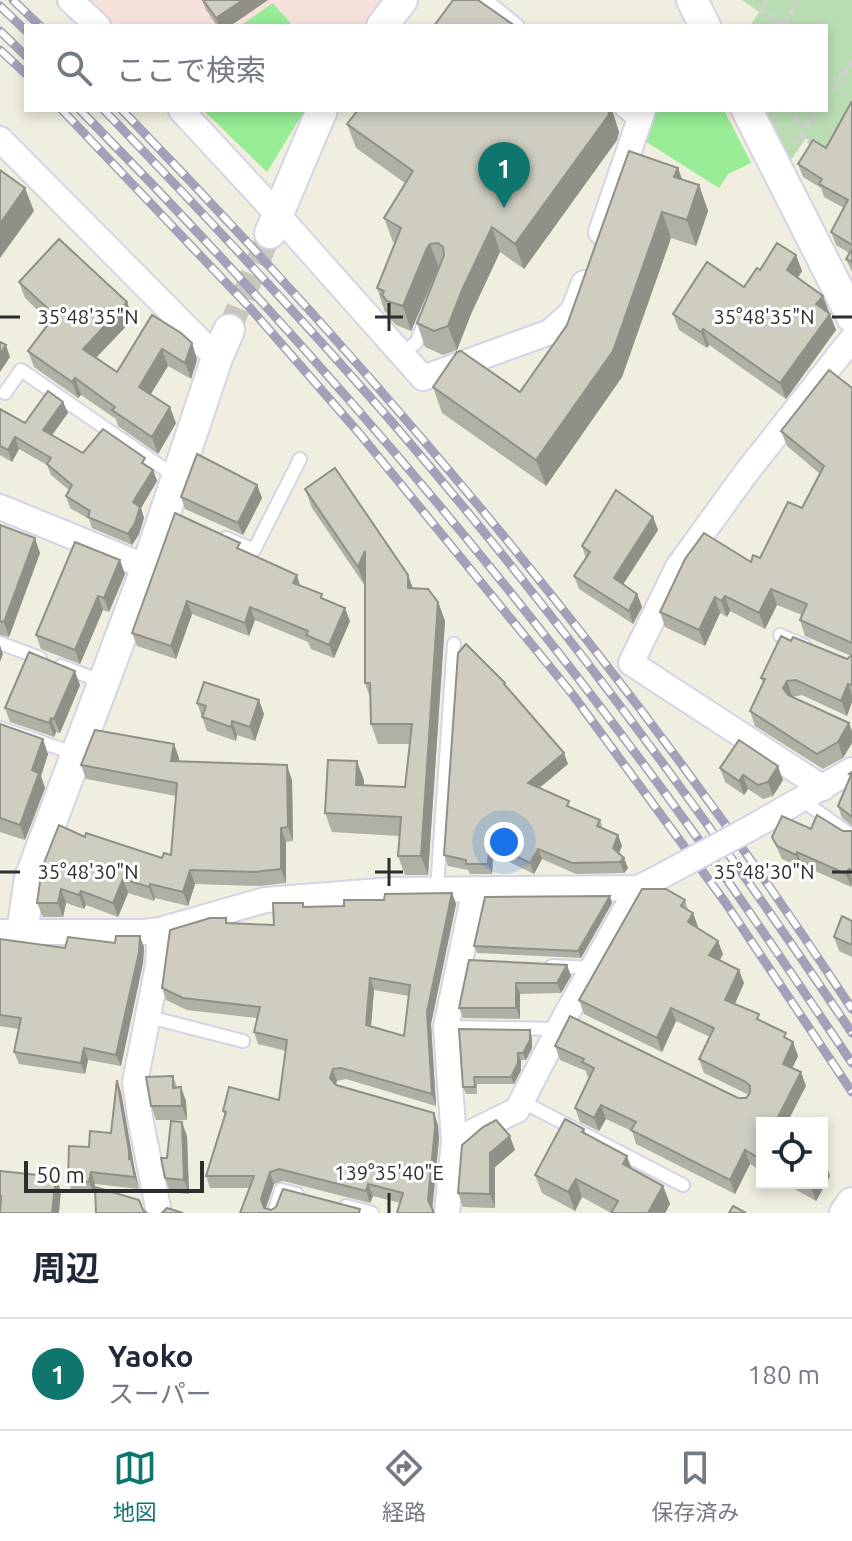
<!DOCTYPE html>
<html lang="ja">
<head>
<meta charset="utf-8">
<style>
  body { margin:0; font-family:Ubuntu,"Noto Sans JP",sans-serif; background:#f6f6f7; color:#1f2937 }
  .controls { position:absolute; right:24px; bottom:24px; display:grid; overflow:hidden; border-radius:0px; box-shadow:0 4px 12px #0003 }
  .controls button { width:72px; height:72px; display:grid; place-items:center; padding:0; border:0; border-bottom:2px solid #e0e1e3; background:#fff; color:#1f2937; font:40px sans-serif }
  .scale { position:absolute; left:24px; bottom:20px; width:180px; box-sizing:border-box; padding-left:8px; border:4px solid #2d2d2d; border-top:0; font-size:22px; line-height:28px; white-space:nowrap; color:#2d2d2d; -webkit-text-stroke:6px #fff; paint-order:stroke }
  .you { position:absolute; left:504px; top:842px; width:28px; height:28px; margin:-20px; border:6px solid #fff; border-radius:50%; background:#1a73e8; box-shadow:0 0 0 12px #1a73e833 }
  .badge { display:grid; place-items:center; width:52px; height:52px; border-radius:50%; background:#0f766e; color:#fff; font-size:26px; font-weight:700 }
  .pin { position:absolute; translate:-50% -66px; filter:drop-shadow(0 2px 4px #0008) }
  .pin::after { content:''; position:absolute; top:42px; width:28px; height:24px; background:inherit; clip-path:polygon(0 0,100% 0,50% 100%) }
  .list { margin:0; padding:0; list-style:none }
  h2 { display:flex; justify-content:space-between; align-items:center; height:104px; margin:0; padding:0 32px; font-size:34px }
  h2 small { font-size:26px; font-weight:400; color:#747a83 }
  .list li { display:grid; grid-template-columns:52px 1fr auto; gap:24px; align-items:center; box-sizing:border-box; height:112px; padding:0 32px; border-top:2px solid #e0e1e3 }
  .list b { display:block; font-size:30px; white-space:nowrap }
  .list p { margin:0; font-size:26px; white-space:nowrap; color:#747a83 }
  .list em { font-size:26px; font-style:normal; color:#747a83 }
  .icon { flex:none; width:44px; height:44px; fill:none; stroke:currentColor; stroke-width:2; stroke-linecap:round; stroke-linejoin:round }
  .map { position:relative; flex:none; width:852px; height:1213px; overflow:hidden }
  .search { position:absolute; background:#fff; box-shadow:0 4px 12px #0003; left:24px; right:24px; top:24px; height:88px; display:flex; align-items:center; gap:20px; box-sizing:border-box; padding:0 28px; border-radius:0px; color:#747a83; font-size:30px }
  .sheet { height:216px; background:#fff }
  nav { display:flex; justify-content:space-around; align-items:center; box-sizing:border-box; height:112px; border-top:2px solid #e0e1e3; background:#fff; font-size:22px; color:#747a83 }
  nav a { display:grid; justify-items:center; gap:4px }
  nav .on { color:#0f766e }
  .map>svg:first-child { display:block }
  .medical { fill:#f7e2db }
  .green { fill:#97ec95 }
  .cemetery { fill:#badcb3 }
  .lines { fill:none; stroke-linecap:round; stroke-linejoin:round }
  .minor-tunnel { stroke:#c9c7bb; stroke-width:24; stroke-dasharray:24 12; stroke-linecap:butt }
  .service-casing { stroke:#d5d3e7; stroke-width:16 }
  .minor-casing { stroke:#d5d3e7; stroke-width:28 }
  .tertiary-casing { stroke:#d5d3e7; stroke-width:34 }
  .path { stroke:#d1d1d1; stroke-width:4; stroke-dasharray:6 4; stroke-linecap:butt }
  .service { stroke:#fff; stroke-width:12 }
  .minor { stroke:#fff; stroke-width:24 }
  .tertiary { stroke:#fff; stroke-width:30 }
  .rail-casing { stroke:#a4a0b9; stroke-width:9 }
  .rail { stroke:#fff; stroke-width:6; stroke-dasharray:18; stroke-linecap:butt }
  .minor-bridge-casing { stroke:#d5d3e7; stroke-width:28; stroke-linecap:butt }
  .minor-bridge { stroke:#fff; stroke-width:24 }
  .wall { fill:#b1b0a5; fill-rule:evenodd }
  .shaded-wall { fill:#909086 }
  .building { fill:#cecdc0; stroke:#909086; stroke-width:2; fill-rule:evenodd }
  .ticks { fill:none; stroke:#2d2d2d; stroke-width:3 }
  .ticks-label { font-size:20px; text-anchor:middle; fill:#2d2d2d; stroke:#fff; stroke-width:6; stroke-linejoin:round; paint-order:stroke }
</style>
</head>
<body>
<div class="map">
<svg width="852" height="1213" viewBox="0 0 852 1213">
  <rect width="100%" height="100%" fill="#f0eede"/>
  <!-- medical -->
  <path class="medical" d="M89,0H384L365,26H293L273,3L240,26H115Z"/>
  <!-- green -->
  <g class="green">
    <path d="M273,3L293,26H240Z"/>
    <path d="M203,110H305L267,172Z"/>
    <path d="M656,110H724L751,163L728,174L719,188L645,141Z"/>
  </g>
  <!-- cemetery -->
  <path class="cemetery" d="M742,0H852V115L831,152L806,138L791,160L763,110H826V26H750L759,12Z"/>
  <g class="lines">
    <!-- minor-tunnel -->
    <path class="minor-tunnel" d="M229,330L270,233"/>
    <defs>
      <g id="service">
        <path d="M486,0L518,26"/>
        <path d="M622,110L637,122"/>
        <path d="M401,354L416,343L426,319"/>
        <path d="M5,393L21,370L176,477"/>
        <path d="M226,538L254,550L300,459"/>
        <path d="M780,635L805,646"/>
        <path d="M0,643L40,658"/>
        <path d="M61,666L103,682"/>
        <path d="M0,728L76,754"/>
        <path d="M802,800L852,836"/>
        <path d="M437,888L454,644"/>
        <path d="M552,966L592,968"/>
        <path d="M149,1017L243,1041"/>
        <path d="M446,1027L559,1029"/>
        <path d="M521,1101L683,1185"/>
        <path d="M346,1206L372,1213"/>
        <path d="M274,1213L281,1190L297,1194"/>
      </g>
      <g id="minor">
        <path d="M70,0L98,26"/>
        <path d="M181,110L278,215L423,378L550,332L573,311L584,283"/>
        <path d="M0,139L217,358"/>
        <path d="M601,232L643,110"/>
        <path d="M0,507L147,567"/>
        <path d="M823,788L631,663L678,567L746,473L852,339"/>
        <path d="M749,829L852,770"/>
        <path d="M0,932H144L160,930L265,900L393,890L638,888L658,878"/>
        <path d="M454,1141L517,1110L566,1015L638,888"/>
        <path d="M159,1213L140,1117L135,1082L158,965L160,930"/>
        <path d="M447,1213L454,1141L446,1027L475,889"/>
      </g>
      <g id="tertiary">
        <path d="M692,0L705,26"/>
        <path d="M382,26L402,0"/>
        <path d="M747,110L852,317"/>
        <path d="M270,233L322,110"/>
        <path d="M22,933L30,878L147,567L217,358L229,330"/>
        <path d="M845,1213L852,1203"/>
      </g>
    </defs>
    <!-- service casing -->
    <use href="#service" class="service-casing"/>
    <!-- minor casing -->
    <use href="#minor" class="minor-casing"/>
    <!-- tertiary casing -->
    <use href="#tertiary" class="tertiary-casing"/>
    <!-- path -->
    <g class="path">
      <path d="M766,0L761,10L789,26"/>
      <path d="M785,23L797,0"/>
      <path d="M826,99L852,62"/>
      <path d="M786,110L806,126"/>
      <path d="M799,136L815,145"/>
      <path d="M794,144L818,110"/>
    </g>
    <!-- service -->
    <use href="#service" class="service"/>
    <!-- minor -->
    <use href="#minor" class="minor"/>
    <!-- tertiary -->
    <use href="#tertiary" class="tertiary"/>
    <defs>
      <g id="rail">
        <path d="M13,0L40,26"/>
        <path d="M0,6L26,31"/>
        <path d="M0,31L26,56"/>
        <path d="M0,50L26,74"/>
        <path d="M62,110L251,309L359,433L573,695L725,902L852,1092"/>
        <path d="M80,110C289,322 485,549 662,789C728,879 790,971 852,1063"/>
        <path d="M104,110C202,212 298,314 391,421C558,615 710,821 852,1033"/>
        <path d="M122,110C391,387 641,686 852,1009"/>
      </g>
    </defs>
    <!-- rail casing -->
    <use href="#rail" class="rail-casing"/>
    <!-- rail -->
    <use href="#rail" class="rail"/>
    <defs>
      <path id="minor-bridge" d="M658,878L749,829"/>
    </defs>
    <!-- minor-bridge casing -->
    <use href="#minor-bridge" class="minor-bridge-casing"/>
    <!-- minor-bridge -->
    <use href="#minor-bridge" class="minor-bridge"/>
  </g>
  <!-- wall -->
  <g class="wall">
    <path d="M202,0H268L230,26H217L206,10Z"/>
    <path d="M852,101V272L846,259L849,253L836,245L831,232L844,208L824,197L821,188L803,177L798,164L826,148Z"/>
    <path d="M358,110H612L619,132L617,140L524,269L500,252L471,314L457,350L443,355L425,347L417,323L437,271L411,331L396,325L391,320L389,314L385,312L377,288L395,244L393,242L384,218L405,183L356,148L347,124Z"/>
    <path d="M678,168L682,179L699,185L708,211L696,246L671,238L622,377L546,486L442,413L433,387L520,392Z"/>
    <path d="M760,270L802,271L798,278L829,312L828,313L836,330L786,399L709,345L707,348L679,330L673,314L744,287Z"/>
    <path d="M19,282L127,302L133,319L96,358L117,372L152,315L192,343L197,360L191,379L168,366L151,394L176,423L158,454L118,426L116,419L81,395L78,398L34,367L28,351L50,322L25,298Z"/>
    <path d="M852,388V702L847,716L802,695L792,697L849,723L843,758L823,769L755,726L750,711L763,683L761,678L791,641L847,659L851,656L805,636L800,620L802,615L777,605L765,629L730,611L727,617L720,613L705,646L665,627L660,612L760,558L802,508L820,474L787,446L781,431Z"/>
    <path d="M63,402L68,413L51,435L83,453L148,467L153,470L157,481L141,508L144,518L139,534L132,545L92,528L89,519L70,508L66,496L69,490L51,475L47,465L19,449L12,462L0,455V409L25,423Z"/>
    <path d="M257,485L262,498L243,535L185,509L181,497Z"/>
    <path d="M305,489L408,575L413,589L438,602L445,621L428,875H405L398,856L400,836L332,832L325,813L364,780V785L405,787L410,744H378L371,724L370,698L365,683V586L312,508Z"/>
    <path d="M653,517L658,530L623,584L637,594L642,607L633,624L579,589L574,576L586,558L582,546Z"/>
    <path d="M0,525L40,553L9,637L0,635Z"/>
    <path d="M243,550L324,600L350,621L334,658L311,649L308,642L255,620L249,636L192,614L176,659L137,646L132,633Z"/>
    <path d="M125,574L109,612L103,610L80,664L41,649L36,635Z"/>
    <path d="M80,685L60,733L56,732L54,737L10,722L5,708Z"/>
    <path d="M507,688L568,764L539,788L571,807L600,820L603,829L618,835L622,846L619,853L628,868L624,873L576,874L542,859L534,874L493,854L492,874H470L468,870L448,866L444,855Z"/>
    <path d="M197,703L264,714L255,741L237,735L236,741L207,731Z"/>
    <path d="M0,724L48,754L41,776L45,788L25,840L0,832Z"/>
    <path d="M174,744L179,758V761L292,780L293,841L286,842V883L260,886L195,884L188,906L155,898L154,901L128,893L118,917L86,905L84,909L66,903L63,917H43L37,903L85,837L162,858L171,855L176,796L86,779L81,765Z"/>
    <path d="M720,768L783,780L773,796L763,799L748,789L744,795L725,782Z"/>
    <path d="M852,772V826L842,818L838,806L850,777L849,774Z"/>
    <path d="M811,829L852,831V885L851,887L802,865L800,867L782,859L772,837Z"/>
    <path d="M452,893L456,904L431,1024L436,1106L346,1079L337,1081L336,1085L438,1125L439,1140L400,1203L373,1196L370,1203L283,1181L274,1184L266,1208L271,1210L360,1209L240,1213L250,1188H210L206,1176L225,1116L223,1111L279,1100L286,1051L258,1044L254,1032L257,1018L187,1010L166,1000L162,988L226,918L228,923L274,925L303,903L305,907L344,906L384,900ZM374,990L409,996L404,1036L371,1027Z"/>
    <path d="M685,900L688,910L693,913L698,927L697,928L723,954L720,960L744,983L735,1004L793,1042L798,1056L792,1068L806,1086L762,1123V1171L750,1164L735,1194L636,1144L632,1131L606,1119L599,1131L580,1122L575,1108L590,1077L587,1076L586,1071L560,1060L555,1046L738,1098H746L749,1095L704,1073L699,1059L710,1037L676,1021L662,1052L584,1014L579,1000Z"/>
    <path d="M612,903L581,958L477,953L474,946Z"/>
    <path d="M852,921V957L839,951L834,937Z"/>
    <path d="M0,939L65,948L144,947L143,963L121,1066L88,1060L85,1074L19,1064L14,1052L19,1029L0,1026Z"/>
    <path d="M469,960L567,965L571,976L561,993L520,994V1019L463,1018L459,1008Z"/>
    <path d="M459,1029L532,1038V1048L526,1060H521V1070L514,1084H477V1094H466L463,1087Z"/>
    <path d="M173,1076L177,1087L186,1101L187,1120H156L151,1106Z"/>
    <path d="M117,1080L121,1092L134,1166L139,1189L95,1184L93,1193L72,1192L68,1180L89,1147L111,1133Z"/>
    <path d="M584,1129L586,1134L632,1169L663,1186L670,1204L665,1213H611L582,1197L575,1211L542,1193L535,1175Z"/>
    <path d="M187,1136L189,1194L170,1192L165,1178L167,1158Z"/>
    <path d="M515,1150L495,1167V1208L463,1207L458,1193Z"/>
    <path d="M825,1162L830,1176L816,1201L784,1183H822Z"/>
  </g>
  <!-- shaded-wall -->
  <g class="shaded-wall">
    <path d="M243,0H268L230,26H219L216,18Z"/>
    <path d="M610,110H612L619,132L617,140L524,269L515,244Z"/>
    <path d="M678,168L687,194L674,177Z"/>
    <path d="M699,185L708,211L696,246L687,220Z"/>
    <path d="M25,188L34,211L0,258V224Z"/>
    <path d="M662,212L671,238L622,377L546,486L536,460Z"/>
    <path d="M492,227L500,252L471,314L457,350L448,326L462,290Z"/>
    <path d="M430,244L439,268L436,273L411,331L403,306L427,248Z"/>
    <path d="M796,255L802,271L792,286L787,270Z"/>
    <path d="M823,296L829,312L822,320L816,304Z"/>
    <path d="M127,302L133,319L89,365L83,349Z"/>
    <path d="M830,314L836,330L786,399L780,383Z"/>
    <path d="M703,329L709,345L707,348L701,332Z"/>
    <path d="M192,343L197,360L191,379L185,363Z"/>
    <path d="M6,345L10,357L0,372V354Z"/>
    <path d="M162,349L168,366L145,403L139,387Z"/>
    <path d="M75,378L81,395L78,398L72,382Z"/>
    <path d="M63,402L68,413L47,442L43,430Z"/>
    <path d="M170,407L176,423L158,454L152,437Z"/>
    <path d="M15,437L19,449L12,462L8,450Z"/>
    <path d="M153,470L157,481L141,508L144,518L139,534L132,545L128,534L133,502Z"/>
    <path d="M257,485L262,498L243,535L238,523Z"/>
    <path d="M653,517L658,530L619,591L614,578Z"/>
    <path d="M35,538L40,553L9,637L4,622Z"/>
    <path d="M365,551V586L358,567Z"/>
    <path d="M120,560L125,574L109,612L104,598Z"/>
    <path d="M297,575L301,589L293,583Z"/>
    <path d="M408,575L415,594L408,588Z"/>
    <path d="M771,589L777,605L765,629L759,613Z"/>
    <path d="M637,594L642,607L633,624L629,611Z"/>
    <path d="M98,596L103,610L80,664L75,650Z"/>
    <path d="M725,596L730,611L727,617L721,601Z"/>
    <path d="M715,597L720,613L705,646L699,630Z"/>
    <path d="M187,601L192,614L176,659L171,646Z"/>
    <path d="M438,602L445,621L428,875L421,856Z"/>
    <path d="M250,607L255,620L249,636L245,623Z"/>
    <path d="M345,608L350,621L334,658L329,645Z"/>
    <path d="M0,645L3,654L0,662Z"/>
    <path d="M75,671L80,685L60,733L54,719Z"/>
    <path d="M787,681L792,696L789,703L783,688Z"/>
    <path d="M848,684L852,695V702L847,716L841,701Z"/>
    <path d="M259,700L264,714L255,741L250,727Z"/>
    <path d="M51,718L56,732L54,737L49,723Z"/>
    <path d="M232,721L237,735L236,741L231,727Z"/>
    <path d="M849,723L852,731V743L843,758L838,742Z"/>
    <path d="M43,739L48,754L41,776L45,788L25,840L20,825L32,770Z"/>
    <path d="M174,744L179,758L176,775L171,761Z"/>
    <path d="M564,753L568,764L532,794L528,783Z"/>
    <path d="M357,761L364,780L363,804L356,785Z"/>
    <path d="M287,765L292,780L293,841L288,827Z"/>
    <path d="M778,766L783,780L773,796L768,782Z"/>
    <path d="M743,775L748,789L744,795L739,781Z"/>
    <path d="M281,828L286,842V883L281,869Z"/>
    <path d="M618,835L622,846L616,859L613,848Z"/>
    <path d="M489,843L493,854L492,874L488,864Z"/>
    <path d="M538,849L542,859L534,874L530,863Z"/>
    <path d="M797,852L802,865L800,867L796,855Z"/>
    <path d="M624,858L628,868L624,873L620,862Z"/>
    <path d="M849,869L852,878L851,887L846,874Z"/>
    <path d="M190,870L195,884L188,906L183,892Z"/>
    <path d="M123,879L128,893L118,917L113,903Z"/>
    <path d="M150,884L155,898L154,901L149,887Z"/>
    <path d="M61,889L66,903L63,917L58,903Z"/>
    <path d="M81,891L86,905L84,909L79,895Z"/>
    <path d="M452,893L456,904L431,1024L436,1106L432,1094L427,1012Z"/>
    <path d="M610,896L612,903L581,958L578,951Z"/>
    <path d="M693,913L698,927L693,936L688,922Z"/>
    <path d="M140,936L144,947L143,963L121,1066L116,1055Z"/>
    <path d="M718,941L723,954L714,969L709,955Z"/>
    <path d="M567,965L571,976L561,993L557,983Z"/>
    <path d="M739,970L744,983L730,1014L725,1000Z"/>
    <path d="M370,978L374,990L370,1037L366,1025Z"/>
    <path d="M516,983L520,994V1019L516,1008Z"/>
    <path d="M671,1008L676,1021L662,1052L657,1038Z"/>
    <path d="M530,1030L532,1038V1048L526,1060L523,1053Z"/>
    <path d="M793,1042L798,1056L788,1077L783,1064Z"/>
    <path d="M84,1048L88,1060L85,1074L81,1063Z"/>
    <path d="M518,1053L521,1060V1070L514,1084L511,1077Z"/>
    <path d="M333,1069L337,1081L334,1089L330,1078Z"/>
    <path d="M801,1072L806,1086L787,1123H775Z"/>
    <path d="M117,1080L121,1092L134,1166L139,1189L129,1159Z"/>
    <path d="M181,1087L186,1101L187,1120L182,1106Z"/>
    <path d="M601,1105L606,1119L599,1131L594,1118Z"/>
    <path d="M434,1113L438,1125L439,1140L432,1212L428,1200Z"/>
    <path d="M182,1122L187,1136L189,1194L184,1180Z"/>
    <path d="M510,1136L515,1150L495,1167V1208L490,1194V1153Z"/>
    <path d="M745,1150L750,1164L735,1194L730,1180Z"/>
    <path d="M627,1156L634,1175L623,1164Z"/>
    <path d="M825,1162L830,1176L816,1201L811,1188L813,1183H822V1168Z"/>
    <path d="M91,1172L95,1184L93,1193L89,1182Z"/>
    <path d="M270,1172L274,1184L265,1210L266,1213L261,1199Z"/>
    <path d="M56,1177L61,1191L59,1213H52Z"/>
    <path d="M576,1179L582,1197L575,1211L568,1192Z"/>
    <path d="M368,1184L373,1196L370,1203L366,1191Z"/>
    <path d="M663,1186L670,1204L665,1213H648Z"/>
  </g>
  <!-- building -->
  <g class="building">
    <path d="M203,0H243L216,18Z"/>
    <path d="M453,0H478L515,26H434Z"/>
    <path d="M852,101V245L831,232L848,200L819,184L822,179L798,164L813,140L826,148Z"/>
    <path d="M358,110H610L608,116L515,244L492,227L462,290L448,326L434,331L417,323L444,255L443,247L438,243L430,244L427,248L403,306L387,301L382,295L384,291L377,288L401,228L384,218L413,171L347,124Z"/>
    <path d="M629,151L678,168L674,177L699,185L687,220L662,212L613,351L536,460L433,387L457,352L461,351L520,392L567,325Z"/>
    <path d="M0,170L25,188L0,224Z"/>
    <path d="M59,239L127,302L83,349L117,372L152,315L181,333L192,343L185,363L162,349L139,387L170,407L152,437L112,410L115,407L75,378L72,382L28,351L55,315L19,282Z"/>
    <path d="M777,243L796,255L787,270L823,296L816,304L830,314L780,383L703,329L701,332L673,314L707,262L744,287L757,268L760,270Z"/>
    <path d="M852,249V262L846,259Z"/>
    <path d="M0,342L6,345L0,354Z"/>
    <path d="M829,370L852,388V643L800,620L807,604L771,589L759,613L725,596L721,601L715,597L699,630L660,612L685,559L704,533L751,562L753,555L760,558L788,502L802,508L824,466L781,431Z"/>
    <path d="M48,391L63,402L43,430L83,453L103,429L145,458L142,463L153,470L133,502L140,507L135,523L128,534L88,517L90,511L66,496L72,485L47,464L51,458L15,437L8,450L0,446V409L25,423Z"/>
    <path d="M197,454L257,485L238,523L181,497Z"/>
    <path d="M335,468L408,575V588L428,589L438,602L421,856H398L401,817L325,813L328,760L357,761L356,785L405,787L412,724H371L370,683H365V551L358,567L305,489Z"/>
    <path d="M616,490L653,517L614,578L637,594L629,611L574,576L590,552L582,546Z"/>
    <path d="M175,513L240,543L237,548L297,575L293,583L322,594L321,598L345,608L329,645L306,635L308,631L250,607L245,623L187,601L171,646L132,633Z"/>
    <path d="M0,525L35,538L4,622L0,621Z"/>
    <path d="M75,542L120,560L104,598L98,596L75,650L36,635Z"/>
    <path d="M781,636L791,641L793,637L847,659L852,655V685L848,684L841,701L796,680L787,681L783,688L788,695L849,723L838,742L817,754L750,711L765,679L761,678Z"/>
    <path d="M466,644L505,683L504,684L564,753L528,783L569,801L567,806L600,820L597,826L618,835L613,848L624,858L620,862L572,863L538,849L530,863L489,843L488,864H466V860L444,855L458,653Z"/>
    <path d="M29,652L75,671L54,719L51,718L49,723L5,708Z"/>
    <path d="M204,682L259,700L250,727L232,721L231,727L202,717L206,706L197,703Z"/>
    <path d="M0,724L43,739L32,770L39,773L20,825L0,818Z"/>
    <path d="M95,730L174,744L171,761L287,765L288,827L281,828V869L254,872L190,870L183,892L150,884L149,887L123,879L113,903L81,891L79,895L61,889L58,903H37L42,868L59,825L85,837L86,833L162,858L164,853L171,855L177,783L81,765Z"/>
    <path d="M739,740L778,766L768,782L758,785L743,775L739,781L720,768Z"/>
    <path d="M852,772V817L838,806L851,775L849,774Z"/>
    <path d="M817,815L843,831H852V871L849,869L846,874L797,852L796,855L777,846L772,837L782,816L811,829Z"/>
    <path d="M642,889H666L685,900L681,906L693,913L688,922L718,941L709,955L739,970L725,1000L759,1014L757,1019L786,1033L784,1037L793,1042L783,1064L801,1072L775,1123H762V1160L745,1150L730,1180L631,1130L636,1122L601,1105L594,1118L575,1108L594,1068L582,1062L584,1059L555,1046L570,1016L738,1098H746L750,1093V1086L746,1082L699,1059L714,1028L671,1008L657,1038L579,1000Z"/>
    <path d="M452,893L427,1012L432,1094L341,1068L333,1069L330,1078L336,1085L434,1113L435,1128L428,1200L434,1213H397L403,1193L368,1184L366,1191L279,1169L270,1172L261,1199L264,1208L271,1210L276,1207L283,1189L360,1209L359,1213H240L254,1176H206L226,1112L223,1111L229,1087L279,1100L287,1040L254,1032L260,1007L183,998L162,988L170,930L210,918H226V923L274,925L273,903H303V907L344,906V900H384L385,894ZM370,978L410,985L404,1036L366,1025Z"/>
    <path d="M610,896L578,951L474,946L485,897Z"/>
    <path d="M842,916L852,921V945L834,937Z"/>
    <path d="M116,936H140L139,952L116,1055L84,1048L81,1063L14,1052L21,1018L0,1015V939L65,948L68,937L115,943Z"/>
    <path d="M469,960L567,965L557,983H516V1008H459Z"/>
    <path d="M459,1029L530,1030V1040L523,1053H518V1063L511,1077H474L475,1087H463Z"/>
    <path d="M173,1076V1088L181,1087L182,1106H151L146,1077Z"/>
    <path d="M117,1080L129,1151V1159H131L135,1177L91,1172L89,1182L68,1180L69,1146L89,1147L90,1131L111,1133Z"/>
    <path d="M565,1119L584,1129L582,1132L627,1156L623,1164L663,1186L648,1213H611L618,1201L576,1179L568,1192L535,1175Z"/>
    <path d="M496,1120L510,1136L490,1153V1194L458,1193L462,1145L483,1127Z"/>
    <path d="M171,1121L182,1122L184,1180L165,1178L161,1158H167Z"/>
    <path d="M0,1171L56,1177L52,1213H0L1,1196H0Z"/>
    <path d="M803,1183H813L811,1188Z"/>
    <path d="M95,1187L139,1200L143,1210L147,1213H96Z"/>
    <path d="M733,1206L746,1213H729Z"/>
    <path d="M167,1208L183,1213H162Z"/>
  </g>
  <!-- ticks -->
  <path class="ticks" d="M389,303V331M0,317H20M375,317H403M832,317H852M389,858V886M0,872H20M375,872H403M832,872H852M389,1193V1213"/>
  <g class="ticks-label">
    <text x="88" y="324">35°48'35"N</text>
    <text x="764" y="324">35°48'35"N</text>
    <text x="88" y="879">35°48'30"N</text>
    <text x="764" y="879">35°48'30"N</text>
    <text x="389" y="1180">139°35'40"E</text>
  </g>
</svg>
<div class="controls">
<button><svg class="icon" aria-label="locate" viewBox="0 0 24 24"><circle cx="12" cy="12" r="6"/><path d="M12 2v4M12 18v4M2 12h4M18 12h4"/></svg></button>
</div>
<div class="scale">50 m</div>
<div class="you"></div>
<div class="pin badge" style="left:504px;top:208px">1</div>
<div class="search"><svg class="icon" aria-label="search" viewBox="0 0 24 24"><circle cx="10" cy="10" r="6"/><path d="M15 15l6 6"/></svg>ここで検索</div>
</div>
<section class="sheet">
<h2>周辺<small></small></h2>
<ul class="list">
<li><span class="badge">1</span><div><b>Yaoko</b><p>スーパー</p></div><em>180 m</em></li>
</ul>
</section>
<nav>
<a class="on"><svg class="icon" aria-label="map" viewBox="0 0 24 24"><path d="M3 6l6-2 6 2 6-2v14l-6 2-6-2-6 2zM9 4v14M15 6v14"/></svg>地図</a>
<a><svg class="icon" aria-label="directions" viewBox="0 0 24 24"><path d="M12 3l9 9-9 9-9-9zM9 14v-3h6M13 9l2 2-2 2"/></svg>経路</a>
<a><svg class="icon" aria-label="saved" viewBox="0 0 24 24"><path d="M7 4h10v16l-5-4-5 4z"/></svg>保存済み</a>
</nav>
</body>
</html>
